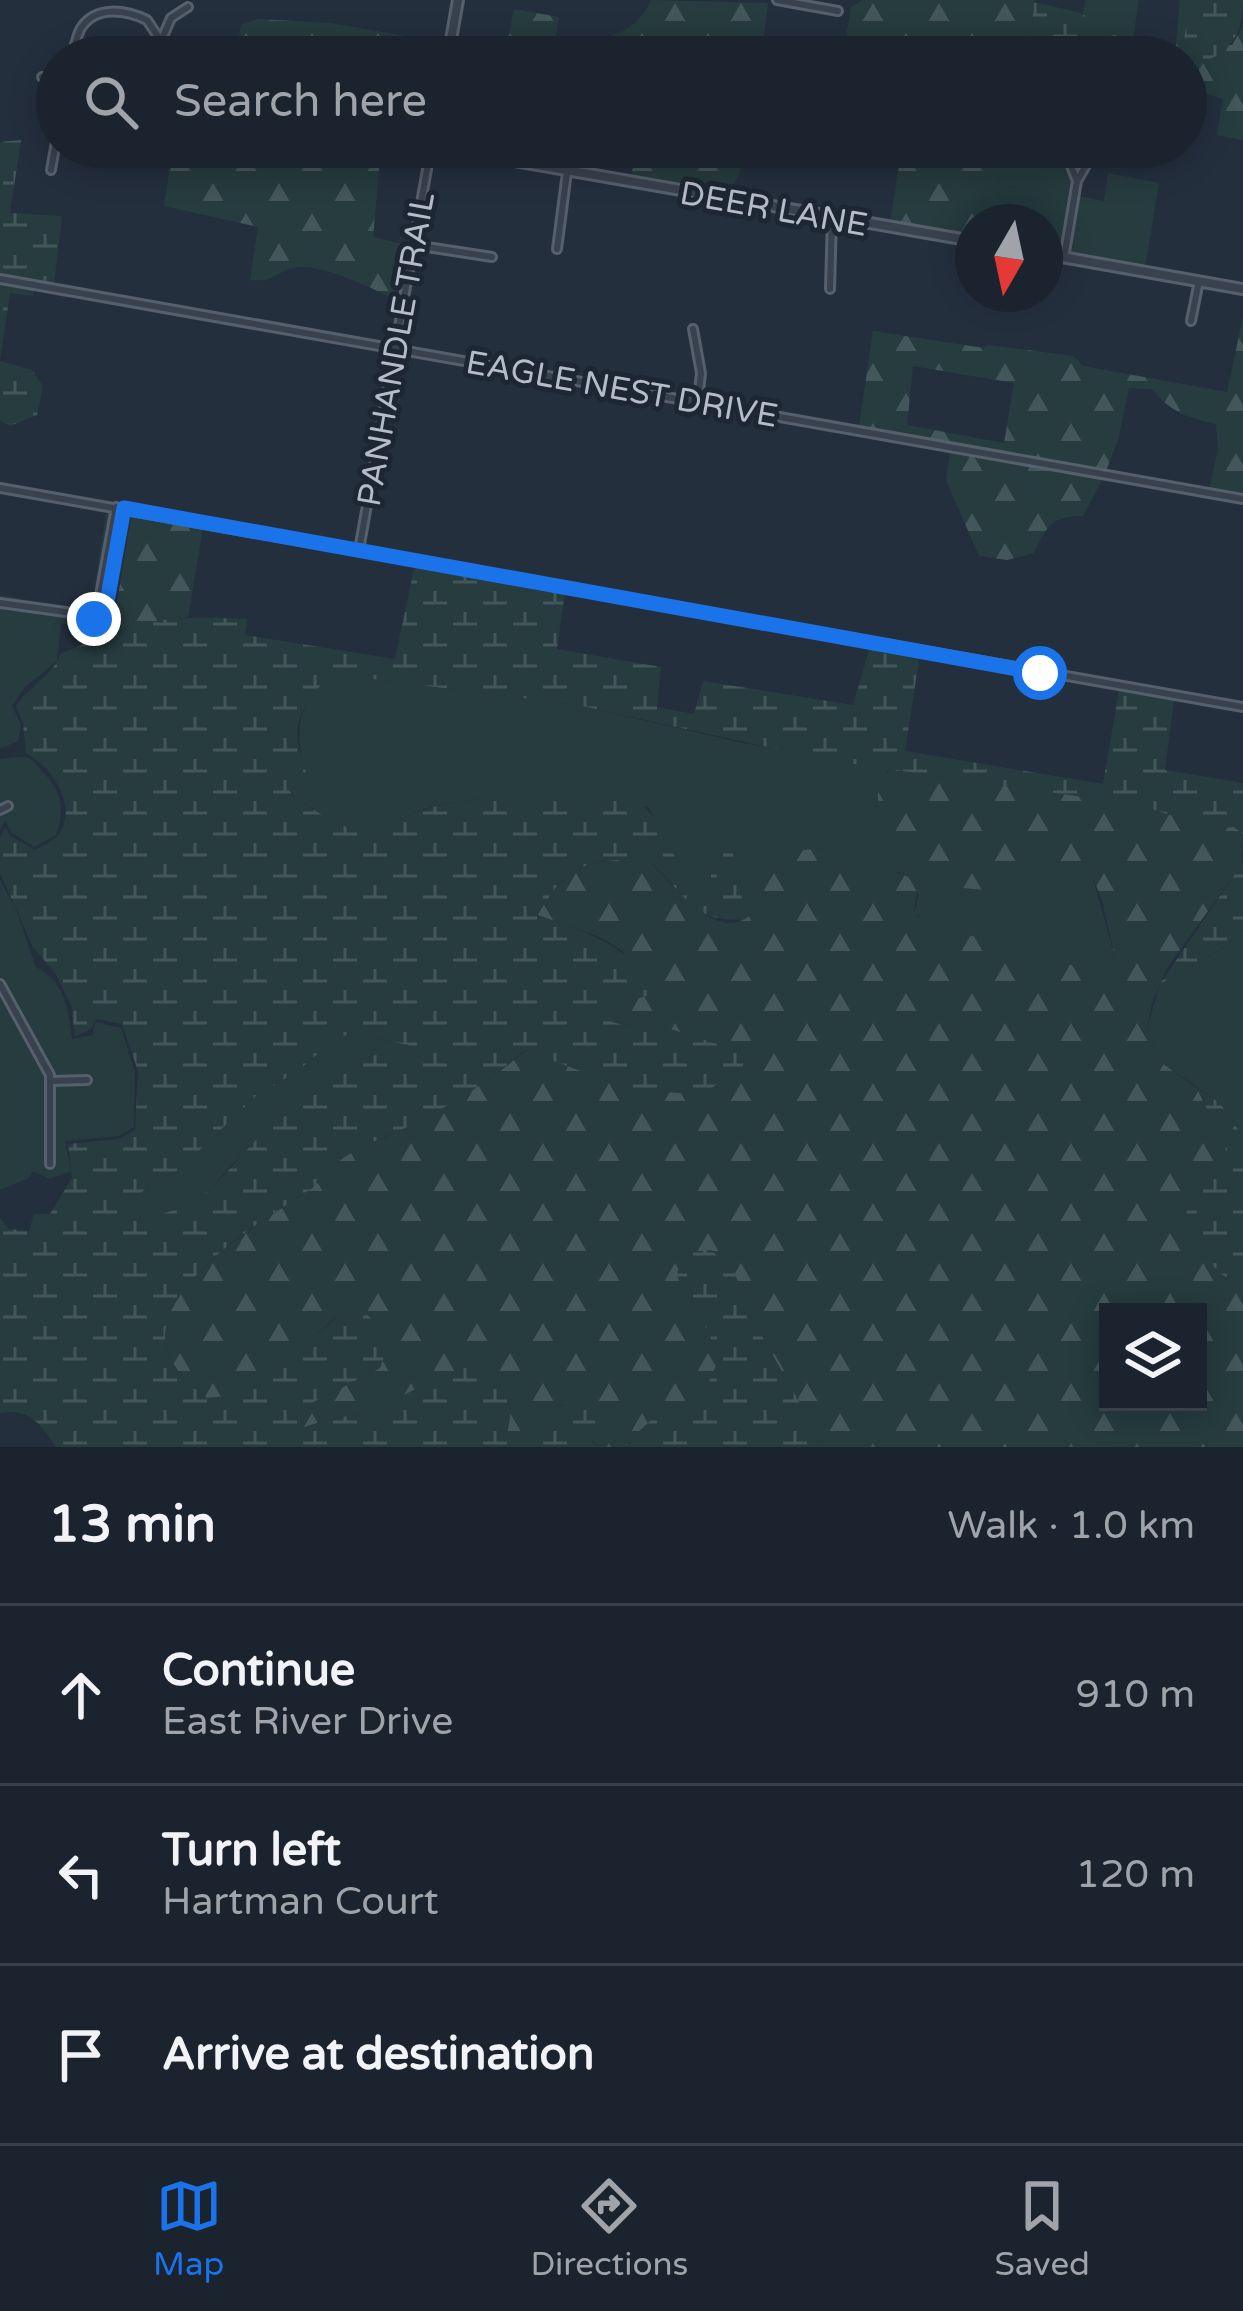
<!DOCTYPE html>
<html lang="en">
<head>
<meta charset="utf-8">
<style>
  body { margin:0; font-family:"Varela Round",sans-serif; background:#282f3a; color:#f1f3f6 }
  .controls { position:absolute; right:36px; bottom:36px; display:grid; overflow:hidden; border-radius:0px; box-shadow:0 6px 30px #0003 }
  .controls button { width:108px; height:108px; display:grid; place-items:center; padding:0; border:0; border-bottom:3px solid #39404a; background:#1b232e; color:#f1f3f6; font:60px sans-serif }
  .compass { position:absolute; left:955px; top:204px; width:108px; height:108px; border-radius:50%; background:#1b232e; box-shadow:0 6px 30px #0003; rotate:189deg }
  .stop { position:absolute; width:36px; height:36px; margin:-27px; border:9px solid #1a73e8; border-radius:50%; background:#fff }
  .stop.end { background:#1a73e8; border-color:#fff; box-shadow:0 3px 12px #0008 }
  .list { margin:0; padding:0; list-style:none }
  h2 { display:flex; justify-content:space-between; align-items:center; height:156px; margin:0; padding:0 48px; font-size:51px }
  h2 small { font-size:39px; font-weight:400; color:#a0a4aa }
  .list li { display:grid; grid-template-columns:78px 1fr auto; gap:36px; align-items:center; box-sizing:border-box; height:180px; padding:0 48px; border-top:3px solid #39404a }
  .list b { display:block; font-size:45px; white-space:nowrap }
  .list p { margin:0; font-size:39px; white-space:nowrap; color:#a0a4aa }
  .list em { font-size:39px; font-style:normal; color:#a0a4aa }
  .icon { flex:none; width:66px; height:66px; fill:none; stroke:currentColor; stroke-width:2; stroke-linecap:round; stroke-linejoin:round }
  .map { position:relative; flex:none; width:1243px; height:1447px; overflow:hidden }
  .search { position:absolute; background:#1b232e; box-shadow:0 6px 30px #0003; left:36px; right:36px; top:36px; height:132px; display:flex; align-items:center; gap:30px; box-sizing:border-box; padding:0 42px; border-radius:66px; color:#a0a4aa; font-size:45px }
  .sheet { height:696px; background:#1b232e }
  nav { display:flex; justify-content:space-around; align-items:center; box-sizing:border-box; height:168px; border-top:3px solid #39404a; background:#1b232e; font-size:33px; color:#a0a4aa }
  nav a { display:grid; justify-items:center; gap:6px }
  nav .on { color:#1a73e8 }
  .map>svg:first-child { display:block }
  .green { fill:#263c3f }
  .forest { fill:url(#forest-firs); fill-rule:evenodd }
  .wetland { fill:url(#wetland-marsh); fill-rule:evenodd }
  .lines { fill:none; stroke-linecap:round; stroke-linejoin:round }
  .minor-casing { stroke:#565f6c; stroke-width:12 }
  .tertiary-casing { stroke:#565f6c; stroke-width:14 }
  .minor { stroke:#38414e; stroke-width:6 }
  .tertiary { stroke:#38414e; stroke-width:8 }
  .route { stroke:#1a73e8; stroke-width:15 }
  .labels { text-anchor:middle; stroke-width:10; stroke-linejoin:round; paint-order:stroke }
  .street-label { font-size:33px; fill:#b4bcc9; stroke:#1d2633 }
</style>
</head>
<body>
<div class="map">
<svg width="1243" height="1447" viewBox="0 0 1243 1447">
  <defs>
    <pattern id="forest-firs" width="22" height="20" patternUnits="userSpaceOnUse" patternTransform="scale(3)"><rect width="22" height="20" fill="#263c3f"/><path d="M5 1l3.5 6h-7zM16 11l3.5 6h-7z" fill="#435659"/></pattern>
    <pattern id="wetland-marsh" width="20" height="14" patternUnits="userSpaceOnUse" patternTransform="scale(3)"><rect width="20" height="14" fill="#263c3f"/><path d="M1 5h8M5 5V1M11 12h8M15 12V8" fill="none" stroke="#435659"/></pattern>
  </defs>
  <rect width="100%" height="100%" fill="#242f3e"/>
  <!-- green -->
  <g class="green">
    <path d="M1085,0H1139L1133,40L1111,34L1083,15Z"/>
    <path d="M1004,147H1068L1067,163L1072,186L1061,253L1045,250V222H992Z"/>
    <path d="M1108,173L1159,183L1145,268L1068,255L1078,196L1104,201Z"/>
    <path d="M106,514L128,518L109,635L102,639L96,628L61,623L57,661L24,688L12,706L21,725L18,741L0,749V595L91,611Z"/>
    <path d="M333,674L577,705L743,743L891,767L886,773C890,839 889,839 940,881L1040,867L1053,861L1093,878L1115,958L1108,974C1066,967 944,937 914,913L919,895L900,872L882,871L821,849L766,879L763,902L746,919L737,884L711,877L702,905L685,883L649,808C592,793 472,791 416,812C402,818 390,828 377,838C356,834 299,806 289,789L306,781C296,734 292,707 333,674Z"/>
    <path d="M16,757L30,758C55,784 69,798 56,835L34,847L12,833L5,821L0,831V759Z"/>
    <path d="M0,880L15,907L36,967C65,982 69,1010 72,1039L93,1035L95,1022L121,1028L135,1072L134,1127L119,1136L65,1141L71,1171L50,1179L33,1171L29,1178L0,1190Z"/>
    <path d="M1243,930V1137L1220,1103L1162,1063L1147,1029L1160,984L1226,946Z"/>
    <path d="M359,1035L408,1045L433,1059L378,1054L350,1063L231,1165L212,1188L185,1206L150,1218L106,1224L154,1181L179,1170L256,1096L298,1071L338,1036Z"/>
  </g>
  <!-- forest -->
  <g class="forest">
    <path d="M651,0L768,3L761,57H451L453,44L500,52L506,48L514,9L559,17L554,47L578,54L581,40C611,41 639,29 651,0Z"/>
    <path d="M863,0H1034L1031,43H1027L1025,57H843L851,7Z"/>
    <path d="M1180,0H1192L1182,47L1232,45L1243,26V140L1217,135L1223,99L1186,87V57H1175Z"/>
    <path d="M256,19L330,23L446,43L444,57H236L241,25Z"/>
    <path d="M173,147H381L373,237L411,246L402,302C376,291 320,261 293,268C272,274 275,282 250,280L258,227L164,206Z"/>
    <path d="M635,147H744L739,174L728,196L631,179Z"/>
    <path d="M902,147H1004L992,222H973V237L890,223Z"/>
    <path d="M1243,317V495L1209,489L1218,450L1216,424C1188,418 1170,412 1152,389L1129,388L1118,440L1106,471L859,426L873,331L984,348L988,345L1073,356L1083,366L1227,392ZM913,366L1014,383L1004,443L907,425Z"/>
    <path d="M950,451L1103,478L1083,516C1052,516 1046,526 1034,553L1007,560L979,556L946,480Z"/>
    <path d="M128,513L203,527L188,617L112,633L131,518Z"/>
    <path d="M891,767L1138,805L1212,828L1234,827L1243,834L1242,864L1167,968L1152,1003L1147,1029L1162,1063L1197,1088L1226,1149L1194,1191L1214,1267L1243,1293V1447H825L765,1342L734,1273L677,1276L710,1335L717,1364L700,1401L657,1415L623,1447H598L563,1403L529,1438L506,1434C516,1398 504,1386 477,1364C437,1373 408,1397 370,1410C348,1417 325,1419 304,1428L302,1408L380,1368L341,1314C309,1336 271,1384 235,1395C227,1398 216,1397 207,1398C185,1380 164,1363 165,1332C168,1277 271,1216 312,1188C324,1179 332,1164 345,1156C363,1145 384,1139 403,1129C446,1107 490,1082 526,1050L631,1090L702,1094L752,1047L724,1046L657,1025L632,1027L612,1022L602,1011L617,996L639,998L623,951L600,937L537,915C569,863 587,861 645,858C672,879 719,957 759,906C765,898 763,889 766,879C769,871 775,861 779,853C792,852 805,849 818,849C830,850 907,875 918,881L914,912L918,917L1015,951L1108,974L1115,958L1102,900L1093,878L1053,861L1040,867L1025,886C999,890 966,893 941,881C913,868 875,824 878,792C879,783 886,775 891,767ZM1108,1312H1198V1402H1108Z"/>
  </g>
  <!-- wetland -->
  <g class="wetland">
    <path d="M1192,0H1243C1243,35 1229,57 1193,64L1182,47Z"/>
    <path d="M1034,2L1081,13L1111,34L1133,40L1130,57L1031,43Z"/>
    <path d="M21,140L10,213L62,216L54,284L0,275V142Z"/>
    <path d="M0,283L34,289L33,296L10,293L0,361L32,370L43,386L37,415L10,426L0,420Z"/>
    <path d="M415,564L565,592L557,649L661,667L657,707L694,714L703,681L853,705L870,647L919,660L905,751L1103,784L1119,691L1174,699L1165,770L1243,783V834L1234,827L1212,828L1138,805L827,760L577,705L333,674C313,690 294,715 298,742C299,757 307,767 307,781L289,790C300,806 356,834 377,838C390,828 402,817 417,812C473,791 577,794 637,802C664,816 679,877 701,904L711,877L710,836L730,839L746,919C687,925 684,887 645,858C588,861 568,862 538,915C585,933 632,943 653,994L639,998L617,996L603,1011L612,1022L631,1027L657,1025L724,1046H753L741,1069L702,1094L631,1090L525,1050C488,1083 447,1108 403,1129C384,1138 362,1145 345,1157C332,1165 324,1179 312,1188C266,1219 183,1266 167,1323C157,1356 185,1381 207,1398L237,1395L264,1378L341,1314L345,1300L360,1303L388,1344L380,1368L302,1408L304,1427C325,1420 348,1417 370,1410C408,1397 437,1373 477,1364C508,1388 516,1394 507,1434L529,1438L563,1403L589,1399L596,1425L592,1442L598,1447H56C40,1424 31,1408 0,1413V1218L8,1229L29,1231L34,1214H50L72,1178L68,1144L119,1139L135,1130L138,1071L122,1024L96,1019L91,1029L75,1036L71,1005L55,973L33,947L0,873V838L5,827L10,836L35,850C43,845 54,841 59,834C79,805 51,766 26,753L23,724L16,706C28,687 55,674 60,654L98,638L104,641C141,614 200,617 247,619L245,635L395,659ZM359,1035L408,1045L430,1058L378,1054L350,1063L257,1139L212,1188L185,1206L150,1218L108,1223L154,1181L179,1170L256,1096L298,1071L338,1036Z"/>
    <path d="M1243,862V930L1226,946L1160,984Z"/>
    <path d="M1197,1088L1220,1103L1243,1137V1293L1214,1267L1181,1228L1194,1191L1226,1149Z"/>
    <path d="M711,1250L734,1273L765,1342L825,1447H623L656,1415L700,1400L717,1364L710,1335L677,1276L681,1254Z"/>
  </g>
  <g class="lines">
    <defs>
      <g id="minor">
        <path d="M777,0L838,11"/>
        <path d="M161,41L171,18L188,7"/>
        <path d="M71,57C75,48 76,37 81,28C96,5 126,10 147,20L161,41L160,57"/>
        <path d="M42,77L57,79"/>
        <path d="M51,170L57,136"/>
        <path d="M414,245L492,257"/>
        <path d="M557,249L567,172"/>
        <path d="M1064,258L1077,181L1085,167L1080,159L1073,160L1071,166L1077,181"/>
        <path d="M0,279L1243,499"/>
        <path d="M830,289L832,218"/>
        <path d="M1191,321L1199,281"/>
        <path d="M693,329L701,373L698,400"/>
        <path d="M0,488L1243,707"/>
        <path d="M359,550L431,147"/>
        <path d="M0,603L102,617L124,509"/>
        <path d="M90,618L97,612L116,507"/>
        <path d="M0,810L8,806"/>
        <path d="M0,984L50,1075V1164"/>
        <path d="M50,1081L87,1080"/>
      </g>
      <g id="tertiary">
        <path d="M448,57L458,0"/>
        <path d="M434,147L973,241"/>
        <path d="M1045,254L1243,289"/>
      </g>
    </defs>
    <!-- minor casing -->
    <use href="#minor" class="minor-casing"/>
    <!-- tertiary casing -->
    <use href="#tertiary" class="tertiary-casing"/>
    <!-- minor -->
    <use href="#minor" class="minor"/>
    <!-- tertiary -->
    <use href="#tertiary" class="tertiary"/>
  </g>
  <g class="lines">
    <!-- route -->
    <path class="route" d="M94,619L105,613L124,508L1040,673"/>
  </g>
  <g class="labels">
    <!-- street labels -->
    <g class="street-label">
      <text transform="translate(774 208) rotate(10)" y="12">DEER LANE</text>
      <text transform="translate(395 349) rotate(-80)" y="12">PANHANDLE TRAIL</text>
      <text transform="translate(622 388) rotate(10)" y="12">EAGLE NEST DRIVE</text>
    </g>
  </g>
</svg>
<div class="controls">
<button><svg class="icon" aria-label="layers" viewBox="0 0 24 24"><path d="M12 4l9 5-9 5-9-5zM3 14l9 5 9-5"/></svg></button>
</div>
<svg class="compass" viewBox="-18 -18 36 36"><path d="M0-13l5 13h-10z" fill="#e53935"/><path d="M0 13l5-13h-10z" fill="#a0a4aa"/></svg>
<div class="stop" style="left:1040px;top:673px"></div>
<div class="stop end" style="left:94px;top:619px"></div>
<div class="search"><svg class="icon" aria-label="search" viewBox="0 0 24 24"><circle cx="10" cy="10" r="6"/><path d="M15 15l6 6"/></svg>Search here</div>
</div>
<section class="sheet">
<h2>13 min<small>Walk · 1.0 km</small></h2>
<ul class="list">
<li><svg class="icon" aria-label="ahead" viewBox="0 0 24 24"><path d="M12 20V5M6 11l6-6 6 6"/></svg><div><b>Continue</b><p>East River Drive</p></div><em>910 m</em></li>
<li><svg class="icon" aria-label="left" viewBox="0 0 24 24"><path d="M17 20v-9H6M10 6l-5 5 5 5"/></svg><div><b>Turn left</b><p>Hartman Court</p></div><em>120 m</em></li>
<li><svg class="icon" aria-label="arrive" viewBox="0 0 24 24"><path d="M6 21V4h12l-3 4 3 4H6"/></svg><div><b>Arrive at destination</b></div></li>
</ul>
</section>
<nav>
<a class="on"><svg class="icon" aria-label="map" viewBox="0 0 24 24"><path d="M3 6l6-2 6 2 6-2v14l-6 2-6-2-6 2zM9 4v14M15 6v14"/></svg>Map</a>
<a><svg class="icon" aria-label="directions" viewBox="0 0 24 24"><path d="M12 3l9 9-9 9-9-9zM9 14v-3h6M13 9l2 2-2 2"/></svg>Directions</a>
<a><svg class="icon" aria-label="saved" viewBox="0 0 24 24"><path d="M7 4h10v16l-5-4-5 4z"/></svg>Saved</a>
</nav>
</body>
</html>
